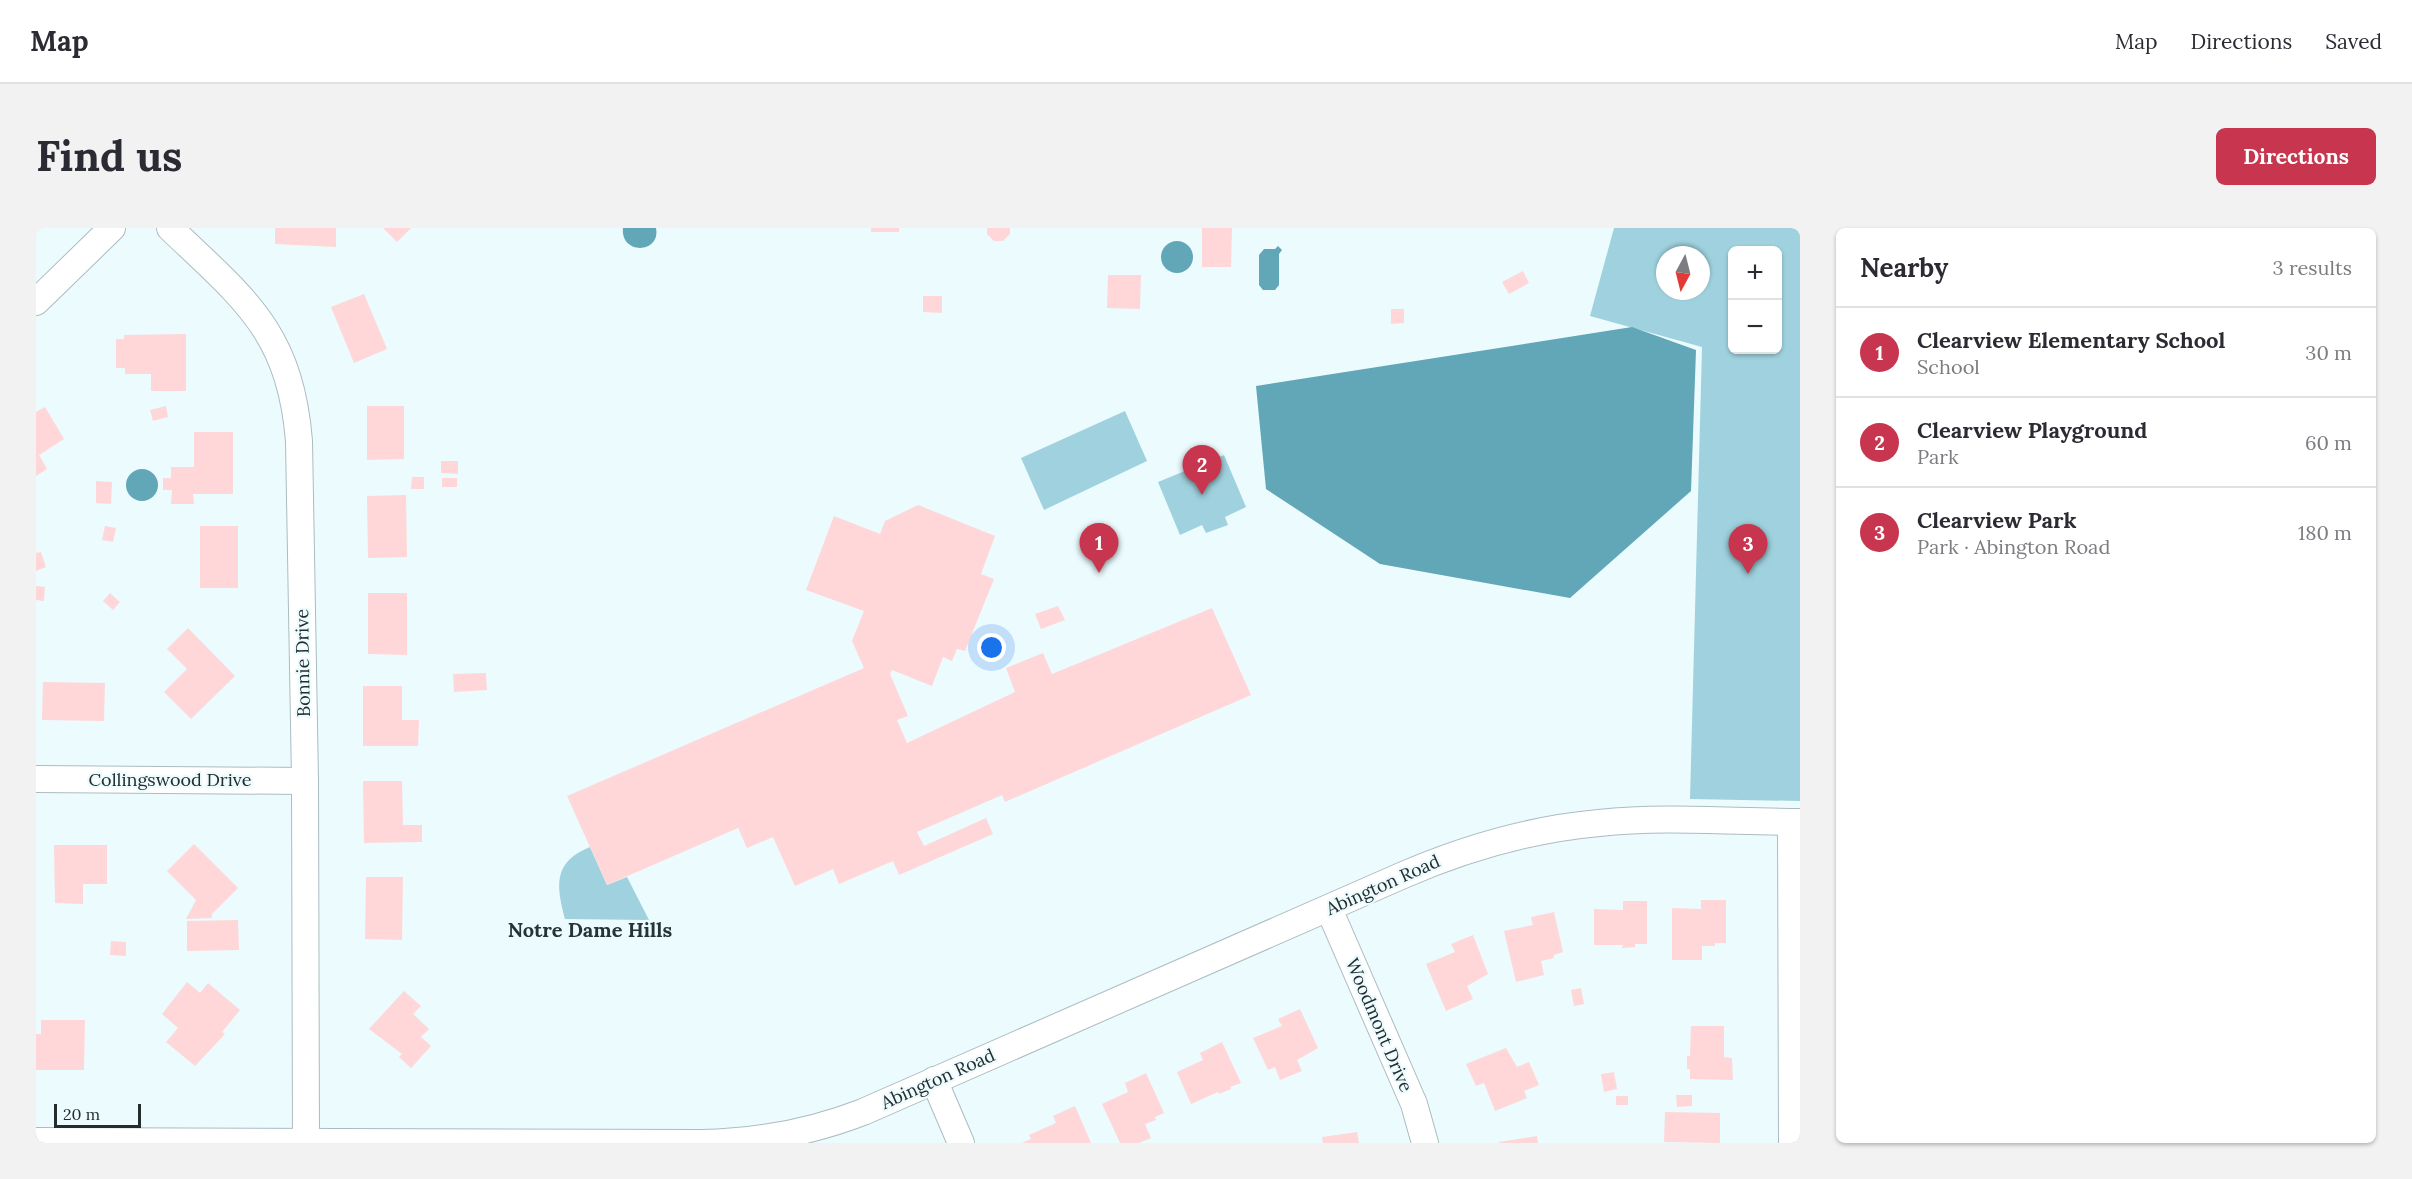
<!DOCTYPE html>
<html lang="en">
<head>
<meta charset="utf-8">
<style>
  body { margin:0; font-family:Lora,serif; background:#f2f2f3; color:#2b2b33 }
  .controls { position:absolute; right:18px; top:18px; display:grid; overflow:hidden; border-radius:9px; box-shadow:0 2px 4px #0004 }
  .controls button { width:54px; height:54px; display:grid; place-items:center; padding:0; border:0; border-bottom:2px solid #e1e1e2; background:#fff; color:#2b2b33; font:30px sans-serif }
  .compass { position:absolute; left:1620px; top:18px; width:54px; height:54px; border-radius:50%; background:#fff; box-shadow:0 2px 4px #0004; rotate:187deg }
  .scale { position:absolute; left:18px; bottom:15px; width:87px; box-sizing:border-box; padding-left:6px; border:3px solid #252c2e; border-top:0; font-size:16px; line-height:21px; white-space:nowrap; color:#252c2e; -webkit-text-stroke:4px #ecfbfe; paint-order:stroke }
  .you { position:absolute; left:956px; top:420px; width:21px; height:21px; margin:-15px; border:4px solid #fff; border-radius:50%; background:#1a73e8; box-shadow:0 0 0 9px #1a73e833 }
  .badge { display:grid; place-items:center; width:39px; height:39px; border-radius:50%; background:#c7364e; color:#fff; font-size:20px; font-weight:700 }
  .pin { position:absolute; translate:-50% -50px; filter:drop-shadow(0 2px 3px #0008) }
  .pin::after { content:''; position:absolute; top:32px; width:21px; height:18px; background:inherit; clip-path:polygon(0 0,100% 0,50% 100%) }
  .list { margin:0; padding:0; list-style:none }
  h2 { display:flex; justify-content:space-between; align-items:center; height:78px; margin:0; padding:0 24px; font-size:26px }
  h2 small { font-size:20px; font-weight:400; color:#7c7c81 }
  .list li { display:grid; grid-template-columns:39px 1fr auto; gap:18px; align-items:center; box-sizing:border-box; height:90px; padding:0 24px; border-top:2px solid #e1e1e2 }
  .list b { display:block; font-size:22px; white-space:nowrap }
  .list p { margin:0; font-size:20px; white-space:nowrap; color:#7c7c81 }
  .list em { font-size:20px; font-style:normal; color:#7c7c81 }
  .map { position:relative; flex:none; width:1764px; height:915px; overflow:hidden; border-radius:9px }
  header { display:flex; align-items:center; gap:36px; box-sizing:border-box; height:84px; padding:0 30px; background:#fff; border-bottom:2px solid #e1e1e2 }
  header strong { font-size:28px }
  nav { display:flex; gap:33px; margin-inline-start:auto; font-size:21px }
  .intro { display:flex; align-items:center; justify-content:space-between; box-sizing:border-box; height:144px; padding:0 36px }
  h1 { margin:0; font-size:42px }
  .button { padding:15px 27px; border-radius:9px; background:#c7364e; color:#fff; font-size:21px; font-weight:700 }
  main { display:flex; gap:36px; padding:0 36px }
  aside { flex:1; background:#fff; border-radius:9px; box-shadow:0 2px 4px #0004 }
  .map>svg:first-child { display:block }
  .green { fill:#9fd2de; fill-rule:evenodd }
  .water { fill:#62a7b7 }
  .building { fill:#ffd7d8 }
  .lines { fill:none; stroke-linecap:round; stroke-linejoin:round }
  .minor-casing { stroke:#abbcc1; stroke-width:28 }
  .minor { stroke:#fff; stroke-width:26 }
  .labels { text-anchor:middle; stroke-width:4.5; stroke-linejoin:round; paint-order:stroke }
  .street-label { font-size:18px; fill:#252c2e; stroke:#ecfbfe }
  .neighbourhood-label { font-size:20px; font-weight:bold; fill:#263437; stroke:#ecfbfe }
</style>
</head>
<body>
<header>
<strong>Map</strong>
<nav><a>Map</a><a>Directions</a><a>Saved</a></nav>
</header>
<div class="intro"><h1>Find us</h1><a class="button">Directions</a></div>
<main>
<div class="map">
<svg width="1764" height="915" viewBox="0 0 1764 915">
  <rect width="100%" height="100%" fill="#ecfbfe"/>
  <!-- green -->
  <g class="green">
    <path d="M1578,0H1764V573L1654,571L1666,119L1554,88ZM1696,22H1742V122H1696ZM1629,27H1665V63H1629Z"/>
    <path d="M1089,183L1111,233L1008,282L985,230Z"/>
    <path d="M1188,227L1210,279L1189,289L1192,297L1170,305L1166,297L1144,307L1122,254Z"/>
    <path d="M554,619L571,657L591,649L613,692L529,691C520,657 517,634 554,619Z"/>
  </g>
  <!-- water -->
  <g class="water">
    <path d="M587,0H620C625,26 584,27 587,0Z"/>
    <circle cx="1141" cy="29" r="16"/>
    <path d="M1242,18L1246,22L1243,26V57L1239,62H1227L1223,57V27L1228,21H1239Z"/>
    <path d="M1596,99L1660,122L1655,263L1534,370L1344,336L1230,261L1220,158Z"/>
    <circle cx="106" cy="257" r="16"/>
  </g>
  <!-- building -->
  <g class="building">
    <path d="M239,0H300V19L239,16Z"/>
    <path d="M347,0H375L361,14Z"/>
    <rect x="835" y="0" width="28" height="4"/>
    <path d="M951,0H974V6L967,13H958L951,6Z"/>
    <path d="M1166,0H1196L1195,39H1166Z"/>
    <path d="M1487,43L1493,55L1473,66L1466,54Z"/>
    <path d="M1072,47H1105L1104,81L1071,80Z"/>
    <path d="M328,66L351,121L318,135L295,79Z"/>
    <path d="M887,68H906V85L887,84Z"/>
    <path d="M1355,81H1368V95L1355,96Z"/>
    <path d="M150,106V163H115V146H89V140H80V111H88V107Z"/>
    <path d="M130,178L132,189L117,193L114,182Z"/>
    <path d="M331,178H368V231L331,232Z"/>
    <path d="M9,179L28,211L3,227L11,241L0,248V184Z"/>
    <path d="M158,204H197V266H157L158,276H135L136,262H127V250H135V239H158Z"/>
    <path d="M405,233H422V246L405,245Z"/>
    <path d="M376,249H388V261H375Z"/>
    <rect x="406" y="250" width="15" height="9"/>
    <path d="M60,253L76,254L75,276L60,275Z"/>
    <path d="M370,267L371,329L332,330L331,268Z"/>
    <path d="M882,277L959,308L945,346L958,351L929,423L921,421L916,433L907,429L896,458L856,442L854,446L872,488L861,492L871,515L979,464L970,440L1007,425L1016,446L1176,380L1215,467L969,574L966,567L881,604L888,618L950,590L957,606L863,647L857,633L803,656L797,641L759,658L737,609L711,620L702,600L571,657L531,568L828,440L816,413L828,383L770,362L798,288L844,306L849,293Z"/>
    <path d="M69,298L80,300L77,314L66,312Z"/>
    <rect x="164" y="298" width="38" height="62"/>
    <path d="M5,324L10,339L0,343V325Z"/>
    <path d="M0,358L9,359L8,373L0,372Z"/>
    <path d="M74,365L84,374L77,382L67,373Z"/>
    <path d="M332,365H371V427L332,426Z"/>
    <path d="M1022,378L1029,392L1005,401L999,386Z"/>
    <path d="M152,400L199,448L155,491L128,464L151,441L131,421Z"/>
    <path d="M450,445L451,462L418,464L417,446Z"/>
    <path d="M7,454L69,455L68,493L6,492Z"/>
    <path d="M327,458H366V492H383L382,518H327Z"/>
    <path d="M327,553H366L367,597H386V614L328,615Z"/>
    <path d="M158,616L202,660L176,686V690L150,691L160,672L131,643Z"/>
    <path d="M18,617H71V656H47V676L19,675Z"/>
    <path d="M330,649H367L366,712L329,711Z"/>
    <path d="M1665,672H1690V715H1679V718H1666V732H1636V680L1665,681Z"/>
    <path d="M1587,673H1611V716H1599V719L1586,720L1587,717H1558V681L1587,682Z"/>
    <path d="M1518,684L1527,724L1518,727V730L1505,733L1508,747L1480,754L1468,703L1497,697L1495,689Z"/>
    <path d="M202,692L203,722L151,723V693Z"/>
    <path d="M1437,707L1452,746L1431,758L1437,771L1410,783L1390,736L1419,724L1415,716Z"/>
    <path d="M75,713L90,714V728L74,727Z"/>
    <path d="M151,754L164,765L172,755L204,782L186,804L189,806L159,838L130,814L142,800L126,786Z"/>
    <path d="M1545,760L1548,776L1538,778L1535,762Z"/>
    <path d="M368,763L385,778L377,786L393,801L385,809L395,818L375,840L363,829L366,826L333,801Z"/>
    <path d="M1264,781L1282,820L1261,832L1266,843L1244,852L1239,839L1232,842L1217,810L1246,798L1242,791Z"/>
    <path d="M5,792H49L48,842H0V806H5Z"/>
    <path d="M1655,798H1688V829L1696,830L1697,852L1654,851V841H1651V828H1654Z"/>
    <path d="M1186,814L1205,855L1194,859L1195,861L1183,866L1182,864L1155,876L1141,844L1167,832L1164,825Z"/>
    <path d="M1470,820L1481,839L1493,834L1503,857L1488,863L1491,870L1459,883L1448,855L1440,858L1430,836Z"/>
    <path d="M1578,844L1581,861L1568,864L1565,846Z"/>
    <path d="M1110,845L1128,885L1119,889L1120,892L1109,896L1115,910L1103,915H1084L1066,876L1092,864L1089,855Z"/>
    <path d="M1640,867H1656V878L1641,879Z"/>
    <rect x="1580" y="868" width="12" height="9"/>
    <path d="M1039,878L1055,915H986L995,911L993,907L1020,895L1017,888Z"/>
    <path d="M1629,884L1684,885V915L1628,914Z"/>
    <path d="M1321,904L1323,915H1287L1286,909Z"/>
    <path d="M1501,908L1502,915H1463V914Z"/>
  </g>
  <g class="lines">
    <defs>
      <g id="minor">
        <path d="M134,0C208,71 254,103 263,213L269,553L270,915"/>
        <path d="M0,74L76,0"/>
        <path d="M0,551L269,553"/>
        <path d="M1755,594L1756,915"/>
        <path d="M1293,681L1378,876L1389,915"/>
        <path d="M898,852L925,915"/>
        <path d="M0,913L665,915C722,914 773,905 827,884L1365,648C1427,621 1496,601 1563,595C1630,588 1697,594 1764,594"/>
      </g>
    </defs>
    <!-- minor casing -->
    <use href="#minor" class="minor-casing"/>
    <!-- minor -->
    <use href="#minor" class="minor"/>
  </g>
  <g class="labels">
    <!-- street labels -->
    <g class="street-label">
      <text transform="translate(267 435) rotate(-91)" y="6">Bonnie Drive</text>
      <text x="134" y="558">Collingswood Drive</text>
      <text transform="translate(1347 657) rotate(-24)" y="6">Abington Road</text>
      <text transform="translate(1343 797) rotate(67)" y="6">Woodmont Drive</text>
      <text transform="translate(902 851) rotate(-24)" y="6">Abington Road</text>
    </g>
    <!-- neighbourhood labels -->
    <g class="neighbourhood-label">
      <text x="554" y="709">Notre Dame Hills</text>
    </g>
  </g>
</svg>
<div class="controls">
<button>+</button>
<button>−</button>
</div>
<svg class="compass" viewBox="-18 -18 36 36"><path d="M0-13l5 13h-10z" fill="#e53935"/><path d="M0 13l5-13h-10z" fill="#7c7c81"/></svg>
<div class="scale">20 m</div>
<div class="you"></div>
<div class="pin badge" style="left:1063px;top:345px">1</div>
<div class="pin badge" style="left:1166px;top:267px">2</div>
<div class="pin badge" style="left:1712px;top:346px">3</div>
</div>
<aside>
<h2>Nearby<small>3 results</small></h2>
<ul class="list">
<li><span class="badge">1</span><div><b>Clearview Elementary School</b><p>School</p></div><em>30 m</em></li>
<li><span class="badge">2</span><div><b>Clearview Playground</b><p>Park</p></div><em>60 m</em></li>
<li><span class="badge">3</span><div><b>Clearview Park</b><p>Park · Abington Road</p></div><em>180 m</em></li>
</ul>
</aside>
</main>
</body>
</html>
